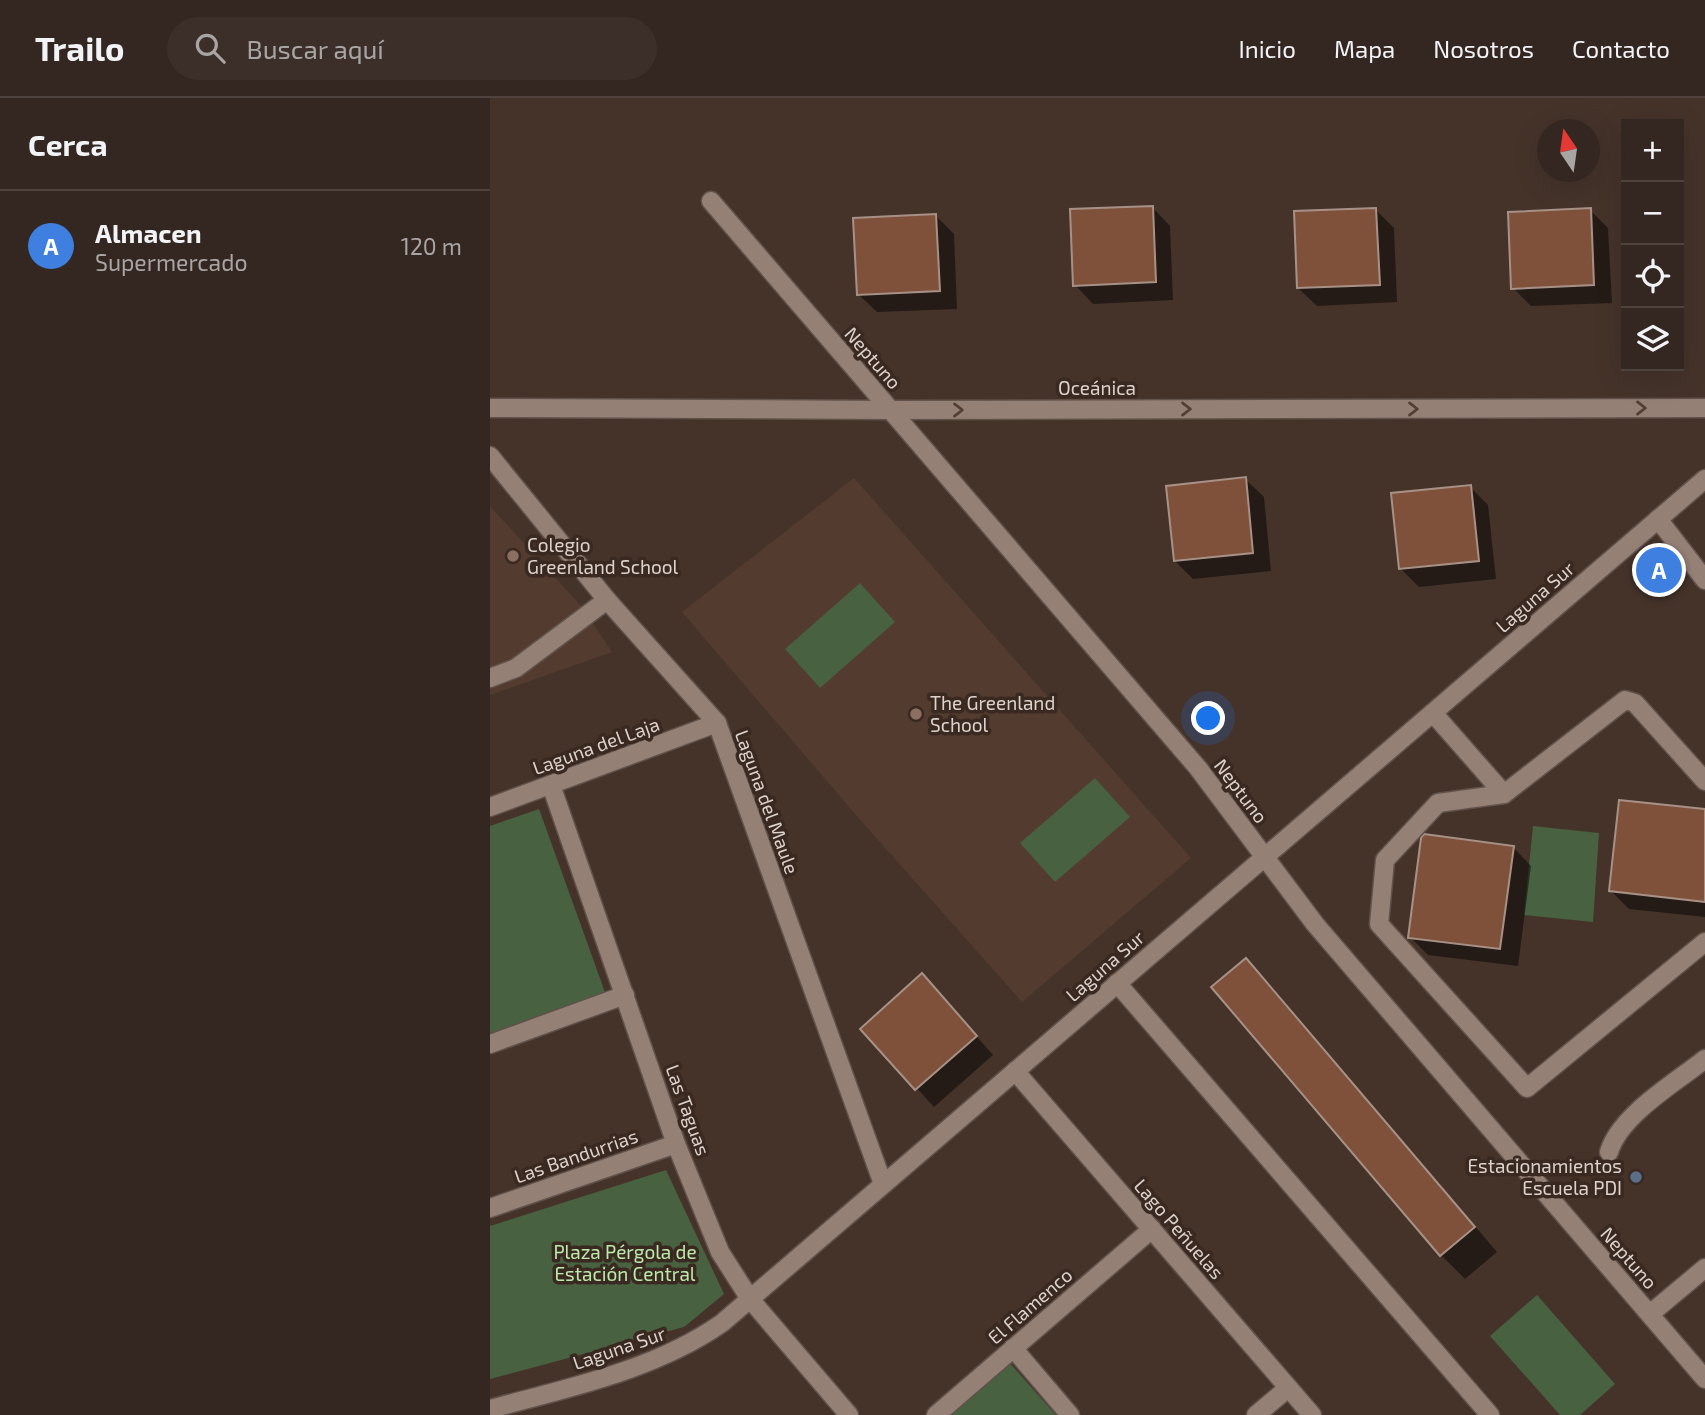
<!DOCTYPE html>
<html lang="es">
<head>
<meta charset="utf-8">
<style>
  body { margin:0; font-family:"Exo 2",sans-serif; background:#3c2e29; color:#f1f3f6 }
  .controls { position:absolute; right:21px; top:21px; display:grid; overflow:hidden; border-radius:0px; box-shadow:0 7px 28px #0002 }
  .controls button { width:63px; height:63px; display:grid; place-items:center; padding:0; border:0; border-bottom:2px solid #4e433e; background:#342620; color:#f1f3f6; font:35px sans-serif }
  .compass { position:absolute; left:1047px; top:21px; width:63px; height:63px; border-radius:50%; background:#342620; box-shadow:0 7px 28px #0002; rotate:347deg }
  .you { position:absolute; left:719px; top:621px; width:24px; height:24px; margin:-18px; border:5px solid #fff; border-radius:50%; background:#1a73e8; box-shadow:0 0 0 10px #1a73e833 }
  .badge { display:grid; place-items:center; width:46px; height:46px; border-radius:50%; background:#21c9fd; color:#fff; font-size:23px; font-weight:700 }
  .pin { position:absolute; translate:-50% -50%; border:4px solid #fff; box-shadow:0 2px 7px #0006 }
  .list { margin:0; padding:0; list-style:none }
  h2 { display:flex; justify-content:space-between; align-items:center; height:91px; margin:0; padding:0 28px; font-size:30px }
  h2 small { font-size:23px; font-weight:400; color:#a9a5a5 }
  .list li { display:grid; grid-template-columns:46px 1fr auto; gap:21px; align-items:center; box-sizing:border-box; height:112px; padding:0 28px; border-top:2px solid #4e433e }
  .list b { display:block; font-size:26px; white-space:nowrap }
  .list p { margin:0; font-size:23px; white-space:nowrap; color:#a9a5a5 }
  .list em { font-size:23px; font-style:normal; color:#a9a5a5 }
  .icon { flex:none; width:38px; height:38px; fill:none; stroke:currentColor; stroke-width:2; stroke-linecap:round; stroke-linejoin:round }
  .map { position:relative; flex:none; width:1215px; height:1317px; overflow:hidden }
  header { display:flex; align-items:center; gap:42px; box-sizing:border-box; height:98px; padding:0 35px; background:#342620; border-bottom:2px solid #4e433e }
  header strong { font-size:33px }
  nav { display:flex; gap:38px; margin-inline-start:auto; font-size:24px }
  .search { width:490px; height:63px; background:#3c2e29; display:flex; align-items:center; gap:18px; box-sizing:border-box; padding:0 24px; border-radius:38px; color:#a9a5a5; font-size:26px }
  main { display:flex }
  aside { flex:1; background:#342620 }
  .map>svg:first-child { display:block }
  .built { fill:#533b2f }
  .green { fill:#486140 }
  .shadow { fill:#0007 }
  .building { fill:#7f513a; stroke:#a79187; stroke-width:2 }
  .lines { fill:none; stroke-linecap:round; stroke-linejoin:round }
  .minor-casing { stroke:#60514a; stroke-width:21 }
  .minor { stroke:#958076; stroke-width:18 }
  .oneway { stroke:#513f36 }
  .education-dot { fill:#8d6e63; stroke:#3a2921; stroke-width:2.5 }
  .service-dot { fill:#5c6f8a; stroke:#3a2921; stroke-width:2.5 }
  .labels { text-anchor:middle; stroke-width:7; stroke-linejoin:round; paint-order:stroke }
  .street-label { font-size:19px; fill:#ddd2cc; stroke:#3a2921 }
  .poi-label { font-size:19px; fill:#ddd2cc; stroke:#3a2921; text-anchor:start }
  .park-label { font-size:19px; fill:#baebaa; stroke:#3a2921 }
</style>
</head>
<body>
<header>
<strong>Trailo</strong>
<div class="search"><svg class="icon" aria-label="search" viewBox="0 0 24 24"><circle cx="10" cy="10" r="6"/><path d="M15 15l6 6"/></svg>Buscar aquí</div>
<nav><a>Inicio</a><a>Mapa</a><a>Nosotros</a><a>Contacto</a></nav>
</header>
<main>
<aside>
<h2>Cerca<small></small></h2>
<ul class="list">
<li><span class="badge" style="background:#3f7fe0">A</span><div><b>Almacen</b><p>Supermercado</p></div><em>120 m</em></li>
</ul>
</aside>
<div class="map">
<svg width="1215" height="1317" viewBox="0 0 1215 1317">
  <rect width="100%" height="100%" fill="#45332a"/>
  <!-- built -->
  <g class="built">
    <path d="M364,380L701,760L532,904L366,717L192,514Z"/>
    <path d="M0,408L92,509L122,554L0,597Z"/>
  </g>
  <!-- green -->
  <g class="green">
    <path d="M370,485L405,524L330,590L295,551Z"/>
    <path d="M605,680L640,719L565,784L530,745Z"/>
    <path d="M49,711L116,897L0,938V728Z"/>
    <path d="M1043,728L1109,735L1103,824L1034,817Z"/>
    <path d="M176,1072L234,1196L194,1229L0,1281V1128Z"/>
    <path d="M1047,1197L1125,1286L1090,1317H1070L1000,1238Z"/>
    <path d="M518,1263L566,1317H455Z"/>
  </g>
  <!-- shadow -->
  <g class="shadow">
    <path d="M662,109L680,128L683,202L603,206L585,187Z"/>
    <path d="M886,112L904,130L907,204L827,208L808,190Z"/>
    <path d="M1100,112L1118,130L1122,205L1041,208L1023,190Z"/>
    <path d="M446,118L464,136L467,211L387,214L368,196Z"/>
    <path d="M755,381L774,399L781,473L703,481L685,463Z"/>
    <path d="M980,389L998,407L1006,481L929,489L910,470Z"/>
    <path d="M1215,713V819L1139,811L1120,792Z"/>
    <path d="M1023,749L1041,768L1028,868L938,857L920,839Z"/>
    <path d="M755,863L779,886L1007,1154L975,1181L951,1157L723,889Z"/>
    <path d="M432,877L503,957L444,1009L373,931Z"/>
  </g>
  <!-- building -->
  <g class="building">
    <path d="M663,108L666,184L583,188L580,111Z"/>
    <path d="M886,110L890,187L807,190L804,113Z"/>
    <path d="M1101,110L1104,187L1021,191L1018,114Z"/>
    <path d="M446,116L450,193L367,197L363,120Z"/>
    <path d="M756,379L763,455L684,463L676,388Z"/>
    <path d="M981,387L989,463L909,471L901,395Z"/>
    <path d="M1129,702L1215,711V804L1119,793Z"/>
    <path d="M934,736L1024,748L1010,851L918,840L931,740Z"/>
    <path d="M756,860L985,1129L950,1158L721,889Z"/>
    <path d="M432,875L487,938L425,992L370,931Z"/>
  </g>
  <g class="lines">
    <defs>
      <g id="minor">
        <path d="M221,103L708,670L825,826L1215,1281"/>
        <path d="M0,310L400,312L1215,310"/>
        <path d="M0,358L117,502L227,625L393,1086"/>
        <path d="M1168,421L1215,482"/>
        <path d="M0,580L26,570L117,502"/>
        <path d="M943,615L1014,696"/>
        <path d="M1215,683L1145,605L1135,602L1014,696L948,705L895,762L889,826L1037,990L1215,844"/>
        <path d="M61,687L186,1046L230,1154L260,1201L359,1317"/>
        <path d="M0,709L227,625"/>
        <path d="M627,885L1000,1317"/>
        <path d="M0,946L135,897"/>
        <path d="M525,973L822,1317"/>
        <path d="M1119,1054C1130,1017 1185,985 1215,961"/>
        <path d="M0,1110L186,1046"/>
        <path d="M1160,1216L1215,1170"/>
        <path d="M523,1250L580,1317"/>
        <path d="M0,1311C78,1290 165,1272 232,1225L1215,381"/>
        <path d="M446,1317L662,1131"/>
        <path d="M766,1317L798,1290"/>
      </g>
    </defs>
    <!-- minor casing -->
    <use href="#minor" class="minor-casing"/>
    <!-- minor -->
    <use href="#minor" class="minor"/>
  </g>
  <!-- one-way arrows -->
  <defs><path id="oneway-chevron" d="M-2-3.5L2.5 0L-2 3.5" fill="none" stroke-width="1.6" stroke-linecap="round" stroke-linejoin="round" transform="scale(1.75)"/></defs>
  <g class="oneway">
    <use href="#oneway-chevron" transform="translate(1151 310)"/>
    <use href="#oneway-chevron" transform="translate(696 311)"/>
    <use href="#oneway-chevron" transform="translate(923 311)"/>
    <use href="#oneway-chevron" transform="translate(468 312)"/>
  </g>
  <!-- markers -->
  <g class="education-dot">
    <circle cx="23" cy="458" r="7"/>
    <circle cx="426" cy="616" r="7"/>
  </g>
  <circle class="service-dot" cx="1146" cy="1079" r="7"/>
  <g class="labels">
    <!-- street labels -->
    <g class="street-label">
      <text transform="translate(383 260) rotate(49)" y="7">Neptuno</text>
      <text x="607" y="297">Oceánica</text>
      <text transform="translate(1045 499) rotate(-41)" y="7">Laguna Sur</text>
      <text transform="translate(106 648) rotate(-20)" y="7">Laguna del Laja</text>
      <text transform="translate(751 693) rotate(53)" y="7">Neptuno</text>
      <text transform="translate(277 704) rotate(70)" y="7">Laguna del Maule</text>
      <text transform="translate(615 868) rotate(-41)" y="7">Laguna Sur</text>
      <text transform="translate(198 1012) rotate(70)" y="7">Las Taguas</text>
      <text transform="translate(86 1058) rotate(-19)" y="7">Las Bandurrias</text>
      <text transform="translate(689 1131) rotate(49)" y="7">Lago Peñuelas</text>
      <text transform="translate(1139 1160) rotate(49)" y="7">Neptuno</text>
      <text transform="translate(540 1208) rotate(-41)" y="7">El Flamenco</text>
      <text transform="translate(129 1250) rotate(-19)" y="7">Laguna Sur</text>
    </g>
    <!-- poi labels -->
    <g class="poi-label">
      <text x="37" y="454">Colegio<tspan x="37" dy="22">Greenland School</tspan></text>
      <text x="440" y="612">The Greenland<tspan x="440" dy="22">School</tspan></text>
      <text x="1132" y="1075" text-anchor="end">Estacionamientos<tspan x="1132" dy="22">Escuela PDI</tspan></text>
    </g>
    <!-- park labels -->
    <g class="park-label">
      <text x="135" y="1161">Plaza Pérgola de<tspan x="135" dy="22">Estación Central</tspan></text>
    </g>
  </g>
</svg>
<div class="controls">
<button>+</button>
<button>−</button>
<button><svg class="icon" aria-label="locate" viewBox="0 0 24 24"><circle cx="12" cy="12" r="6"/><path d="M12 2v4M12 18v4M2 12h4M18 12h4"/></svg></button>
<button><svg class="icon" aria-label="layers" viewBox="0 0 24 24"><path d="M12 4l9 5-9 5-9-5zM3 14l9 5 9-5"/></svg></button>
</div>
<svg class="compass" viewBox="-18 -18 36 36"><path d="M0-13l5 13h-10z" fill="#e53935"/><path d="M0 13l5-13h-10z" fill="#a9a5a5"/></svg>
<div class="you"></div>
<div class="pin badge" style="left:1169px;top:472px;background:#3f7fe0">A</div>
</div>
</main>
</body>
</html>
